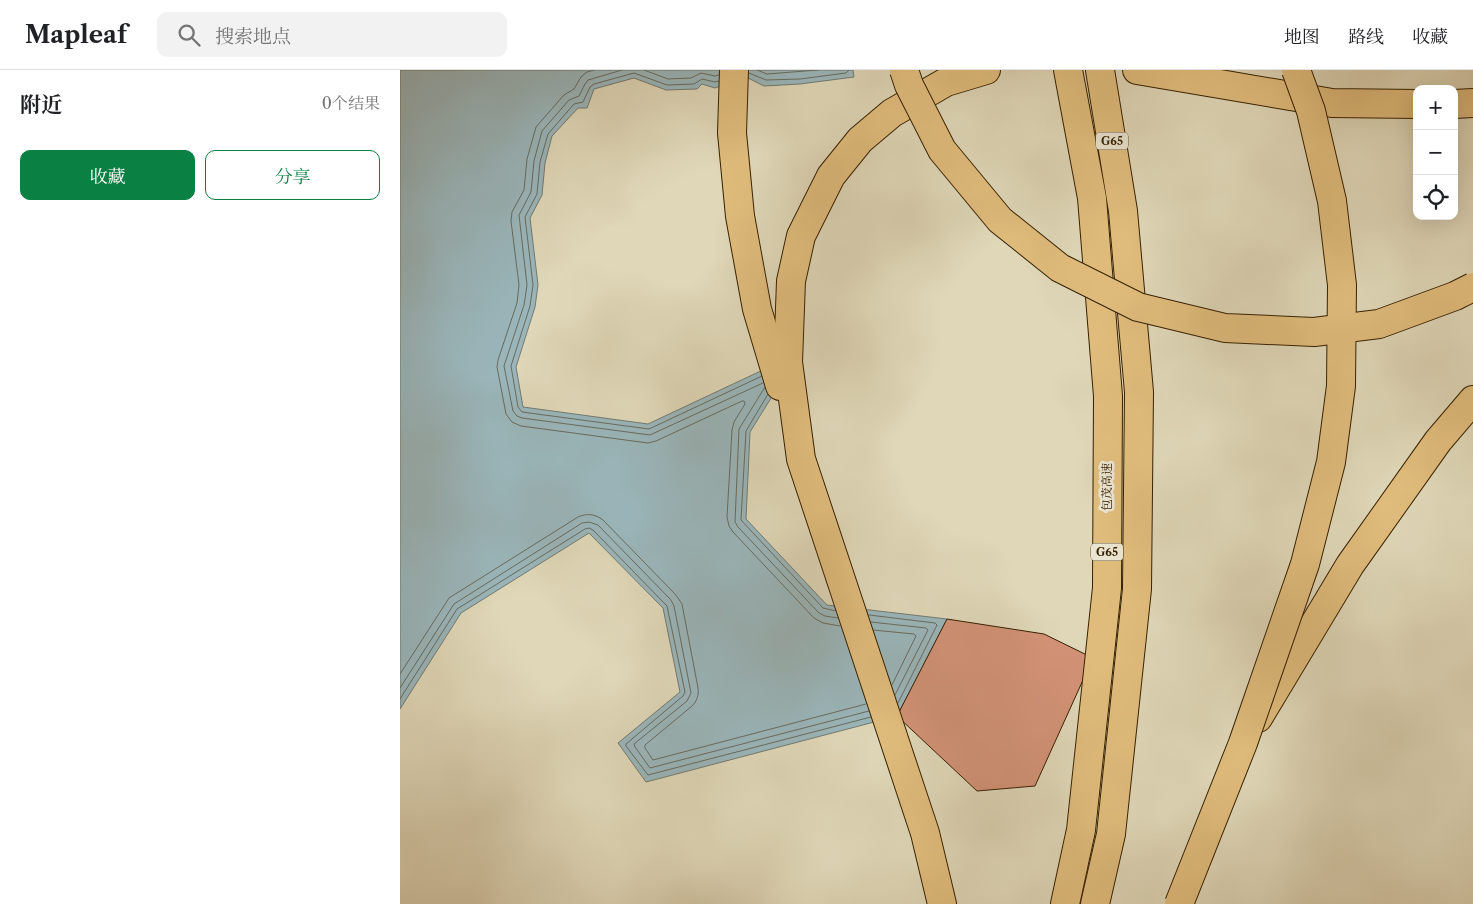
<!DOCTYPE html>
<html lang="zh">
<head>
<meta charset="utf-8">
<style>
  body { margin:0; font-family:"Libre Caslon Text","Noto Serif SC",serif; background:#f2f2f2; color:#202124 }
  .controls { position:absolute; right:15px; top:15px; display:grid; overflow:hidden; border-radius:10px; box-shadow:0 5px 20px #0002 }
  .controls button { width:45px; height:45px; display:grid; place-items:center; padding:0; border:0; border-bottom:1px solid #e0e0e0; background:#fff; color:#202124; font:25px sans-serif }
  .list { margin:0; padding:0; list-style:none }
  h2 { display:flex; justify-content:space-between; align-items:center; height:65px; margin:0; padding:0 20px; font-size:21px }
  h2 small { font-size:16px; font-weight:400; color:#757577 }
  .actions { display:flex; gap:10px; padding:15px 20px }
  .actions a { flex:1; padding:11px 0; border:1px solid #0b8043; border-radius:10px; text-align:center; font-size:18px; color:#0b8043 }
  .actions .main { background:#0b8043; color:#fff }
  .icon { flex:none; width:28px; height:28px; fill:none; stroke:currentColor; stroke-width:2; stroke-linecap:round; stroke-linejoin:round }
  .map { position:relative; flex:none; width:1073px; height:834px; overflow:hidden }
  header { display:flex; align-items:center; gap:30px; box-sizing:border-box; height:70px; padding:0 25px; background:#fff; border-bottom:1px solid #e0e0e0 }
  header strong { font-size:24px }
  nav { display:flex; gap:28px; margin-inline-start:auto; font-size:18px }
  .search { width:350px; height:45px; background:#f2f2f2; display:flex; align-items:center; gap:12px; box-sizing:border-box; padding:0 18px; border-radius:10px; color:#757577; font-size:19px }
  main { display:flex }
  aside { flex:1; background:#fff }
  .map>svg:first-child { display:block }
  .water { fill:#9ab6bb; stroke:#727a70 }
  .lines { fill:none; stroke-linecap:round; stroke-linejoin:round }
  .shore { stroke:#686b5e; stroke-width:1 }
  .building { fill:#d29277; stroke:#362000 }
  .highway-casing { stroke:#362000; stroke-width:30 }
  .highway { stroke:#e0bc7c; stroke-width:28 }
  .highway-bridge-casing { stroke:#362000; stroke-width:30; stroke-linecap:butt }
  .highway-bridge { stroke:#e0bc7c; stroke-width:28 }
  .labels { text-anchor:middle; stroke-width:5; stroke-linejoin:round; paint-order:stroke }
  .shield { fill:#eae5d1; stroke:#6c5b3f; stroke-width:1 }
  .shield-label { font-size:11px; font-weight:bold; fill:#362000 }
  .street-label { font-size:12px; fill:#362000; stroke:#eae5d1 }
</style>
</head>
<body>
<header>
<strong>Mapleaf</strong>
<div class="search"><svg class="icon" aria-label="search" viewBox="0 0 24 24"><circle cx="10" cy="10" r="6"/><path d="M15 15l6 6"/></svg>搜索地点</div>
<nav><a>地图</a><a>路线</a><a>收藏</a></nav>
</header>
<main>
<aside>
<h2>附近<small>0个结果</small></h2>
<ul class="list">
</ul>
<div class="actions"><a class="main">收藏</a><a>分享</a></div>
</aside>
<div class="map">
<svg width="1073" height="834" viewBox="0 0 1073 834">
  <rect width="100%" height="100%" fill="#dfd7b8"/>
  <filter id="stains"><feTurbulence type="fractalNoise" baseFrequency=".004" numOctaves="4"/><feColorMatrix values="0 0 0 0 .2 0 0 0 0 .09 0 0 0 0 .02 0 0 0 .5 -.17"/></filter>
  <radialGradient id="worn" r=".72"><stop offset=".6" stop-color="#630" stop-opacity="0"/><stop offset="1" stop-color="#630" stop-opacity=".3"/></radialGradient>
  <!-- water -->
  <path class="water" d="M0,0H453L454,7L400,14L364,16L346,7L315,18L302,14L297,19L266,20L234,8L194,19L187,38H178L152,66L145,93L142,125L130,148L138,215L135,237L116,297L123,337L248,354L399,283L350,362L346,449L427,535L547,549L497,646L246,712L218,673L280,622L263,538L189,463L61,543L0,639Z"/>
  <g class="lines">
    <!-- shore -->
    <g class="shore">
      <path d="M194,0L187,2L181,7L174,19L164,25L136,57L127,89L124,120L112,142L111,151L119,215L117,233L98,290L97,297L106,344L112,352L121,356L248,373L256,371L342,331H344L345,334L334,352L332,360L327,447L329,456L333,462L414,548L423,553L440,556"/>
      <path d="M222,0L188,10L185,14L179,26L169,30L142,61L134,91L131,122L119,145L127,215L124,235L104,296L113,341L117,346L122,348L250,365L363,313"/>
      <path d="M244,0L268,9L291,8L301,3L315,6L319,5"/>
      <path d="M357,0L367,4L418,0"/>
      <path d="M349,3L366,10L400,9L446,3L449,0"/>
      <path d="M319,11L315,12L302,9L294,14L267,15L234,3L194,14L190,17L183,32L174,34L148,64L140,92L137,124L125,147L133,215L130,236L111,296L118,337L122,342L249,359L362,306"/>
      <path d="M365,317L339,359L335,452L338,457L419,543L425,546L438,548"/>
      <path d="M368,324L346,361L341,450L423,538L436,541"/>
      <path d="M469,545L535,553L537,555L498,633"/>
      <path d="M471,552L526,558L528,560L495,625"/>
      <path d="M473,560L514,564L516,566L492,615"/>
      <path d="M0,604L49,528L178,447C187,443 195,444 203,450L276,525L282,534L298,618C299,625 297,631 292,636L245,675V678L253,690L466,634"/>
      <path d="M0,618L54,534L182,453L189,452L198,455L271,530L274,536L291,623L287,631L234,674L235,677L250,698L469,641"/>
      <path d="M0,629L57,539L185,459L189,458L193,460L267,536L285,622L283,626L226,674V676L248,705L471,647"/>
    </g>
  </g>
  <!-- building -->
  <path class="building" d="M547,549L644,564L693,588L635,716L577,721L497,646Z"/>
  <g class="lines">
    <defs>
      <g id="highway">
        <path d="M334,0L332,63L340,146L357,239L380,316"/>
        <path d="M737,0L932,33L1017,34"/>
        <path d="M1054,34L1073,33"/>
        <path d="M858,648L950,495L1038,371L1073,330"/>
        <path d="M542,834L525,763L401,389L388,292L391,211L401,166L431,106L460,70L492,43L546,12L586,0"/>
        <path d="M665,834L681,760L707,518L708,326L692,128L668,0"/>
        <path d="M695,834L711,764L737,519L739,322L723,141L700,0"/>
      </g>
    </defs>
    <!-- highway casing -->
    <use href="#highway" class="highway-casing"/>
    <!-- highway -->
    <use href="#highway" class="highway"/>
    <defs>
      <g id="highway-bridge">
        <path d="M504,0L509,15L542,80L600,150L660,198L738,237L825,258L914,262L979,254L1055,226L1073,217"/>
        <path d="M779,834L843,673L905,494L931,392L941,316L942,215L932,131L911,41L896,0"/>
      </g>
    </defs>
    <!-- highway-bridge casing -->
    <use href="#highway-bridge" class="highway-bridge-casing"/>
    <!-- highway-bridge -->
    <use href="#highway-bridge" class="highway-bridge"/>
  </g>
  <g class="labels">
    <!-- shield labels -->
    <g class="shield">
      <rect x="696" y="62.5" width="32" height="17" rx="4"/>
      <rect x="691" y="473.5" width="32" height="17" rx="4"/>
    </g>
    <g class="shield-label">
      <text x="712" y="75">G65</text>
      <text x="707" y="486">G65</text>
    </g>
    <!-- street labels -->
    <g class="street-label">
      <text transform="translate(707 417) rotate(-90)" y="4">包茂高速</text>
    </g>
  </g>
  <rect width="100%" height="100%" filter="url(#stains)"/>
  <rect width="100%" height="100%" fill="url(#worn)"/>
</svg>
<div class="controls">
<button>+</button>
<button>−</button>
<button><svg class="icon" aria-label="locate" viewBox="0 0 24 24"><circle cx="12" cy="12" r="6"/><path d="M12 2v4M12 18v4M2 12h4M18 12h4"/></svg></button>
</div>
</div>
</main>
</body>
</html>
